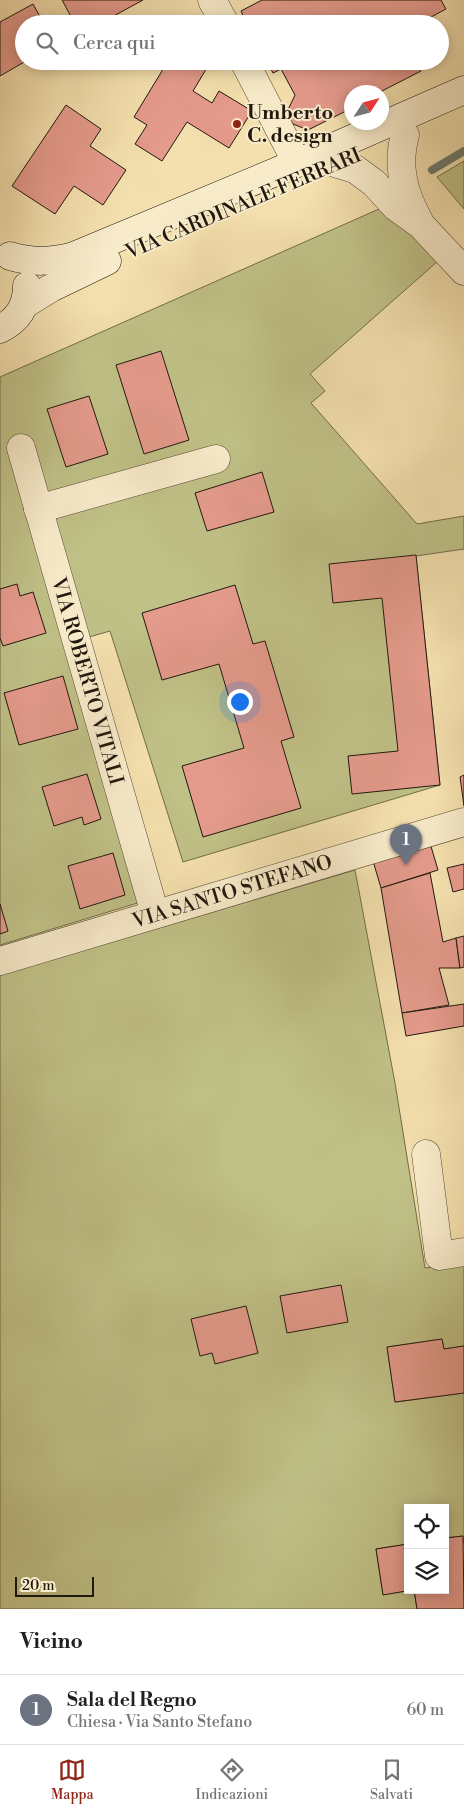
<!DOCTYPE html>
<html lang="it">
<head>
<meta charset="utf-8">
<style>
  body { margin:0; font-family:"Libre Bodoni",serif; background:#f6f6f6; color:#202124 }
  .controls { position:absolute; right:15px; bottom:15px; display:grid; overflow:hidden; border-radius:0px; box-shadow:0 2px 12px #0003 }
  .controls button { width:45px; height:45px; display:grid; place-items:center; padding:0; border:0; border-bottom:1px solid #e0e0e0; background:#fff; color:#202124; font:25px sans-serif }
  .compass { position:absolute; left:344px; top:85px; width:45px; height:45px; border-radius:50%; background:#fff; box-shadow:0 2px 12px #0003; rotate:54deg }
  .scale { position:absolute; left:15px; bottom:12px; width:79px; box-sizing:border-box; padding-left:5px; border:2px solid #21180e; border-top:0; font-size:14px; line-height:18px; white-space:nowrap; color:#21180e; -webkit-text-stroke:4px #f8ebca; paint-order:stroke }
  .you { position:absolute; left:239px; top:701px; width:18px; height:18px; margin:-12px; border:4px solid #fff; border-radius:50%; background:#1a73e8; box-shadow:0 0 0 8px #1a73e833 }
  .badge { display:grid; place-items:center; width:32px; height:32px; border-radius:50%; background:#8f2418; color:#fff; font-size:16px; font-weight:700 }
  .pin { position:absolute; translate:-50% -41px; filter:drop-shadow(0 1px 2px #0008) }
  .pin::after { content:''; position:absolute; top:26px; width:18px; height:15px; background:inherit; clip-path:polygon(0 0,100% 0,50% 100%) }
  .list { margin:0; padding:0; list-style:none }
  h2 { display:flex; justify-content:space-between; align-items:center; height:65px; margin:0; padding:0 20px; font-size:21px }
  h2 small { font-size:16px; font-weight:400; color:#757577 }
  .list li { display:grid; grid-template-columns:32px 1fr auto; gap:15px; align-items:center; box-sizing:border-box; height:70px; padding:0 20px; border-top:1px solid #e0e0e0 }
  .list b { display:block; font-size:19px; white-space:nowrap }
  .list p { margin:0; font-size:16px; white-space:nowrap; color:#757577 }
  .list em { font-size:16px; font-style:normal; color:#757577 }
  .icon { flex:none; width:28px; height:28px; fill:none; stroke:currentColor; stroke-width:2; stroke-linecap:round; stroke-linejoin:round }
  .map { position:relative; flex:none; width:464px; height:1609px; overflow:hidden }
  .search { position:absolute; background:#fff; box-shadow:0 2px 12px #0003; left:15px; right:15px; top:15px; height:55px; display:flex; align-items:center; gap:12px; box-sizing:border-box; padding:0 18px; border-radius:28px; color:#757577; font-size:19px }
  .sheet { height:135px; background:#fff }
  nav { display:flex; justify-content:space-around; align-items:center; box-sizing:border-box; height:70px; border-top:1px solid #e0e0e0; background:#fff; font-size:14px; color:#757577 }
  nav a { display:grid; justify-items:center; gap:2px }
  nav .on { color:#8f2418 }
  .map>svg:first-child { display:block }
  .green { fill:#c0c187; stroke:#706c4a }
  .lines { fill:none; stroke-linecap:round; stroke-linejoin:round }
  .stream { stroke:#6b7b6f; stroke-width:8 }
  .building { fill:#e59b8c; stroke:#21180e }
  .minor-casing { stroke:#564a36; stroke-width:29 }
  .secondary-casing { stroke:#21180e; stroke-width:29 }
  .minor { stroke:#f8ebca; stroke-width:28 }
  .secondary { stroke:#f8ebca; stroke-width:28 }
  .poi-dot { fill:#8f2418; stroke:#f8ebca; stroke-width:2 }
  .labels { text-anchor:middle; stroke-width:4; stroke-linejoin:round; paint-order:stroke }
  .poi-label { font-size:20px; font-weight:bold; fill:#21180e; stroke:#f8ebca; text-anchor:start }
  .street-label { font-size:20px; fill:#21180e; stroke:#f8ebca }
</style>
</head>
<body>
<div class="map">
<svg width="464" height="1609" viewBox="0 0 464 1609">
  <rect width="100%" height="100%" fill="#f4e0ae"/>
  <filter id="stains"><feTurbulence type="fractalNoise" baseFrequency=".004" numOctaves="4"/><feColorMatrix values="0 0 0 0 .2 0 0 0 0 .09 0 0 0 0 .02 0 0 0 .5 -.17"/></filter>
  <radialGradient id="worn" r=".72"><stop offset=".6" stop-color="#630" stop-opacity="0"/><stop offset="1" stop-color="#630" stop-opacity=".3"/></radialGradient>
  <!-- green -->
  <g class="green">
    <path d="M464,161V209L437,177Z"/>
    <path d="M379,209L447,253L310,374L325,391L311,403L417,524L464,516V549L416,556L440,785L183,862L110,631L68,643L144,901L0,945V377Z"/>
    <path d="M355,870L395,1083L425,1268L464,1263V1346L444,1349L442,1339L387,1347L395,1402L464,1393V1544L463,1536L445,1538V1508H408V1544L376,1549L383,1594L414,1590L417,1609H0V975Z"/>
  </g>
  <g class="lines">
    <!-- stream -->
    <path class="stream" d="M432,170L464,151"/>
  </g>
  <!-- building -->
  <g class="building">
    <path d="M62,0H143L99,24H75Z"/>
    <path d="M262,0H441L446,9L418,24H247L241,11Z"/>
    <path d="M33,4L44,24H24V61H26L0,76V22Z"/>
    <path d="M168,61H211L193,91L212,103L219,91L252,111L229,148L187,122L162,161L135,144L147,125L134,117Z"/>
    <path d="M267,61H416L421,71L380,92H352V108L308,130L293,124L286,114L295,95L281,69L273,73Z"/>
    <path d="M66,105L101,129L90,146L126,170L103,205L74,186L55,214L12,186Z"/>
    <path d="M161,351L189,440L144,454L116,365Z"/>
    <path d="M89,396L108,454L66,467L47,409Z"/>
    <path d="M262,472L274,512L207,531L195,493Z"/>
    <path d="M416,555L440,785L352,794L348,756L398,751L382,598L333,603L329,564Z"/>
    <path d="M17,584L20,596L33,592L46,633L3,646L0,638V589Z"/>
    <path d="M235,585L253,644L265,641L294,737L281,741L301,808L203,837L182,766L244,748L219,664L162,680L142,613Z"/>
    <path d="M63,676L78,729L19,745L4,693Z"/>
    <path d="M87,774L101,819L84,825L82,817L54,826L42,787Z"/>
    <path d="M464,775V806L460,777Z"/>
    <path d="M430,843L438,870L381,888L373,861Z"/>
    <path d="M113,853L125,895L80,909L68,866Z"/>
    <path d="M464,864V889L453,892L447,868Z"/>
    <path d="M430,873L443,942L456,938L460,968H439L449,1005L402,1013L381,888Z"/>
    <path d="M0,904L8,931L0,934Z"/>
    <path d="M464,936V967L460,968L456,938Z"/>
    <path d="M464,1004V1026L406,1036L402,1013Z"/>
    <path d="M341,1285L348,1322L287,1333L280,1296Z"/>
    <path d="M246,1306L258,1353L215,1364L212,1353L200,1356L191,1319Z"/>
    <path d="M442,1339L444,1349L464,1346V1393L395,1402L387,1347Z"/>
    <path d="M463,1536L464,1609H417L414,1590H445V1538Z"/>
    <path d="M408,1544V1590H412L383,1595L376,1549Z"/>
  </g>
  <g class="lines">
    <defs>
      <g id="minor">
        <path d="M212,0L225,24"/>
        <path d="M244,61L297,163"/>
        <path d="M405,135C396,166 404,194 419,221"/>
        <path d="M335,163L355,169L374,183L396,207L421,225L464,271"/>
        <path d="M21,448L155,914"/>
        <path d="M38,509L216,459"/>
        <path d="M0,961L464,822"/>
        <path d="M426,1154L439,1256L464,1252"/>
      </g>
      <g id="secondary">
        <path d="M10,256C34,263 50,262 74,256L297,163L464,90"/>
        <path d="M25,304L51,288L107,261"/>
        <path d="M0,329C18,320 27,306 27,286"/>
      </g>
    </defs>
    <!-- minor casing -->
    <use href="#minor" class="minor-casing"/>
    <!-- secondary casing -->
    <use href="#secondary" class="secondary-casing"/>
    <!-- minor -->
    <use href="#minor" class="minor"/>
    <!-- secondary -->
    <use href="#secondary" class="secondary"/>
  </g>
  <!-- markers -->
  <circle class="poi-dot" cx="237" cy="124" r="5"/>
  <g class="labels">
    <!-- poi labels -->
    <g class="poi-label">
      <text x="247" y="119">Umberto<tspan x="247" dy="23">C. design</tspan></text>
    </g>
    <!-- street labels -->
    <g class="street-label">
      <text transform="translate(243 203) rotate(-23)" y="7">VIA CARDINALE FERRARI</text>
      <text transform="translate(88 681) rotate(74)" y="7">VIA ROBERTO VITALI</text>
      <text transform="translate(232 891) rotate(-17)" y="7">VIA SANTO STEFANO</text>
    </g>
  </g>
  <rect width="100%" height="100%" filter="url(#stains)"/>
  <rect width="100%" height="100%" fill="url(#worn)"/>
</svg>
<div class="controls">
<button><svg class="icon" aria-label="locate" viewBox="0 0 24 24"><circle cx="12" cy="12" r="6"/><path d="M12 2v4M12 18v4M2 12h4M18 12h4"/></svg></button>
<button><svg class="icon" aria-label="layers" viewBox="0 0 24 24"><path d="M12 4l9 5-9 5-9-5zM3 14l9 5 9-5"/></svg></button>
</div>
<svg class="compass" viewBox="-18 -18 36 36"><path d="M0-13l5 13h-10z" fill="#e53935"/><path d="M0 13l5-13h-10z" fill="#757577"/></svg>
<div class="scale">20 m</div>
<div class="you"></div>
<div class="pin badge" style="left:406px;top:865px;background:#6b7280">1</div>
<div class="search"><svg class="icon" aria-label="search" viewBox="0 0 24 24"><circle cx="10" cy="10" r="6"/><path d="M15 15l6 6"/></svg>Cerca qui</div>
</div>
<section class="sheet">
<h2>Vicino<small></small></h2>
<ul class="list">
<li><span class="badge" style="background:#6b7280">1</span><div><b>Sala del Regno</b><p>Chiesa · Via Santo Stefano</p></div><em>60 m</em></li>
</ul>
</section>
<nav>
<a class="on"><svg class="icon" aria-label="map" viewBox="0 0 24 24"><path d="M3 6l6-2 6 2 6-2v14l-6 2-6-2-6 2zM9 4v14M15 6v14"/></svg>Mappa</a>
<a><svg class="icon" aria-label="directions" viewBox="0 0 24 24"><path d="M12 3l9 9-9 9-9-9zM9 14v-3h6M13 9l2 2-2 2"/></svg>Indicazioni</a>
<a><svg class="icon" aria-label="saved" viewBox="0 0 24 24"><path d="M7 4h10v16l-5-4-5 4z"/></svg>Salvati</a>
</nav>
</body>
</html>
